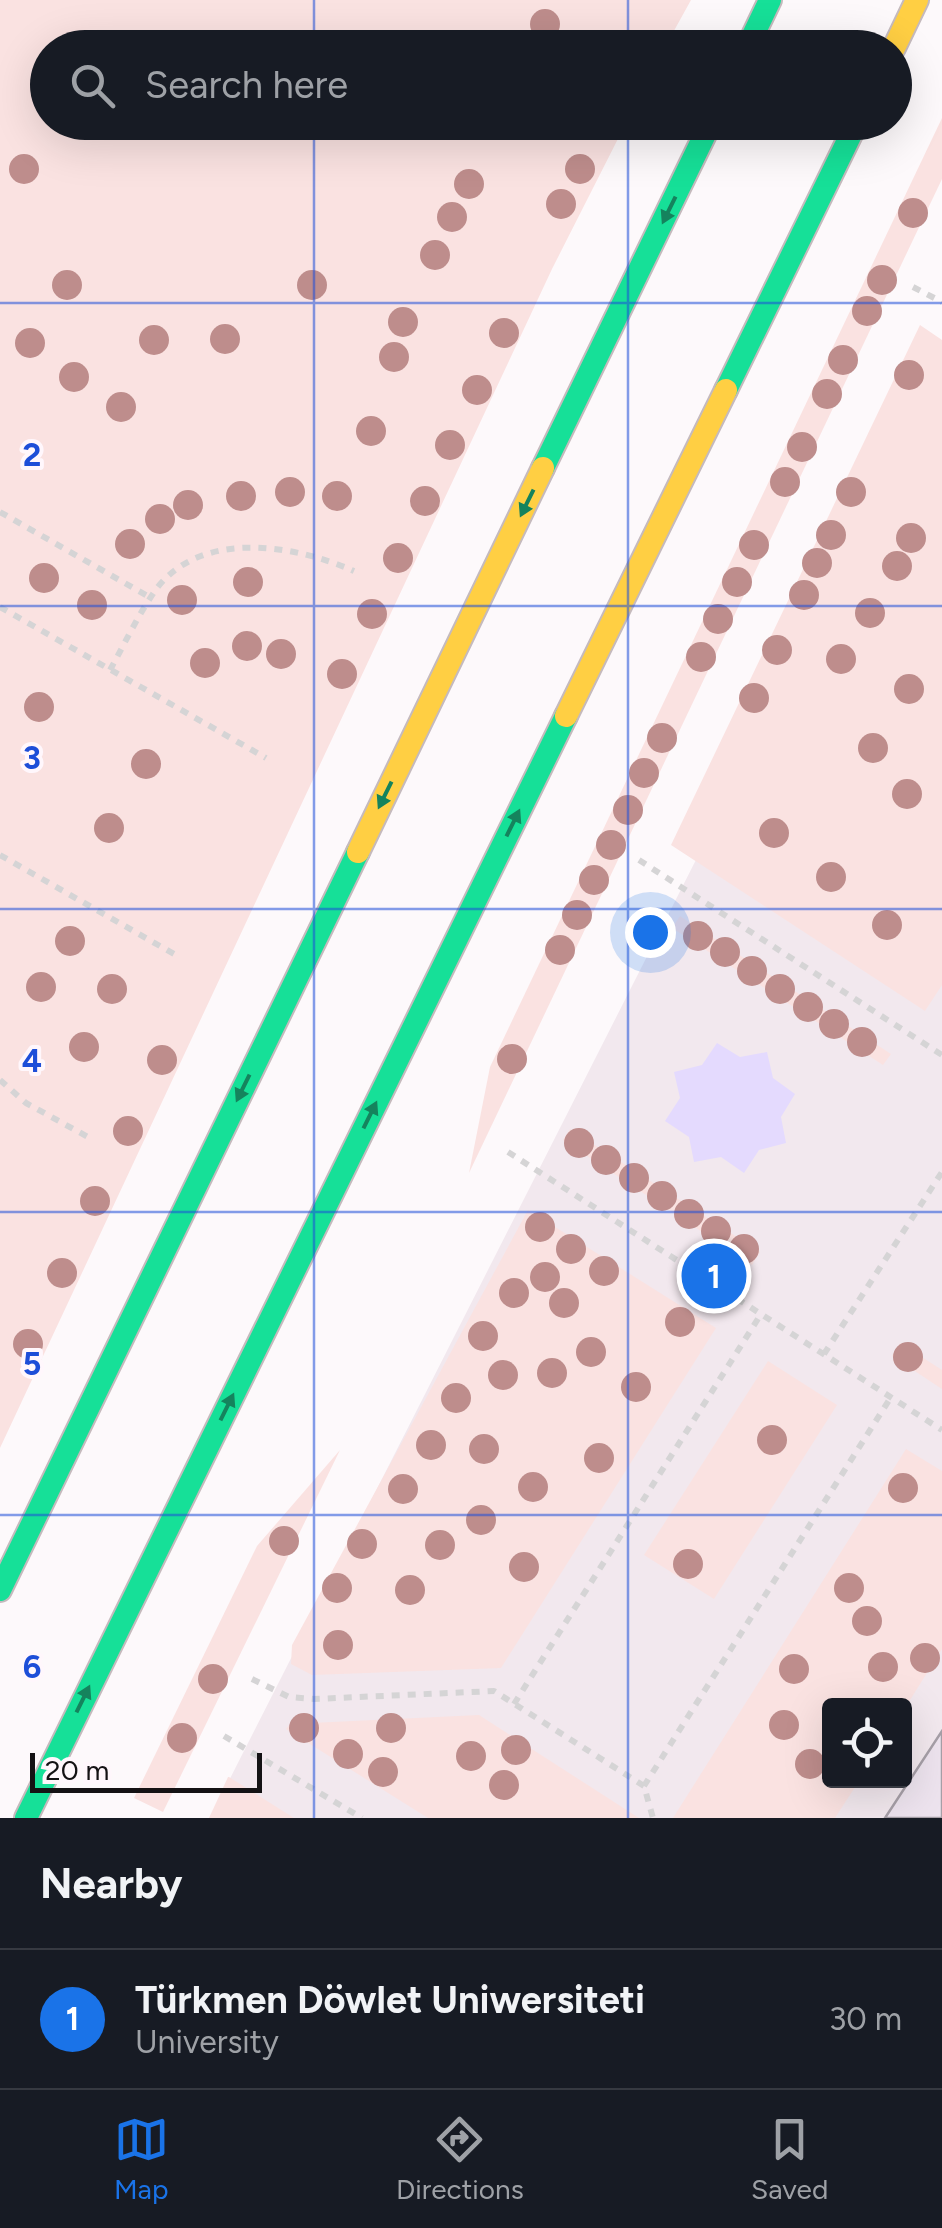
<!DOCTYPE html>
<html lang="en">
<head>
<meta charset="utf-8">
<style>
  body { margin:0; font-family:Figtree,sans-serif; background:#242831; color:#f1f3f6 }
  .controls { position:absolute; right:30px; bottom:30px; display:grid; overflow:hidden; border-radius:10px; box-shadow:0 10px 40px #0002 }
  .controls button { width:90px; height:90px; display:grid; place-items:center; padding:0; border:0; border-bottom:2px solid #363941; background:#171b24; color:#f1f3f6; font:50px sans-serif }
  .scale { position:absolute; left:30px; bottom:25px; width:232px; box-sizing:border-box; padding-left:10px; border:5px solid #141214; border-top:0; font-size:28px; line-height:35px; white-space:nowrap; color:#141214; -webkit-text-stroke:8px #fff7fc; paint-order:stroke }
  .you { position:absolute; left:650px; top:932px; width:35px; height:35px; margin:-25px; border:8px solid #fff; border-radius:50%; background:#1a73e8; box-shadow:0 0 0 15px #1a73e833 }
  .badge { display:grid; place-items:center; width:65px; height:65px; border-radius:50%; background:#1a73e8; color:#fff; font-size:32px; font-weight:700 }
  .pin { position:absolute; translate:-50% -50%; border:5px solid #fff; box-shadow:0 2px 10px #0006 }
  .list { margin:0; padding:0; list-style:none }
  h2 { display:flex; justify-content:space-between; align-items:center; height:130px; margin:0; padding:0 40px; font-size:42px }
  h2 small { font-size:32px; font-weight:400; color:#9ea1a6 }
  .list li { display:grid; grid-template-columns:65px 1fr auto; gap:30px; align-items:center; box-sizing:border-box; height:140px; padding:0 40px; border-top:2px solid #363941 }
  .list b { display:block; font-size:38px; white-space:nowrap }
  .list p { margin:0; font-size:32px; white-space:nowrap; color:#9ea1a6 }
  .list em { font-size:32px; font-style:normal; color:#9ea1a6 }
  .icon { flex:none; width:55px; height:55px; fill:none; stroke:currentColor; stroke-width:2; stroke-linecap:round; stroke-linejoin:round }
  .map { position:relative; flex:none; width:942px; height:1818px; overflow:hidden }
  .search { position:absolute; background:#171b24; box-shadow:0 10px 40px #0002; left:30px; right:30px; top:30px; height:110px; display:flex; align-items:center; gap:25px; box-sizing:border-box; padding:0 35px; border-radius:55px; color:#9ea1a6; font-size:38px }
  .sheet { height:270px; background:#171b24 }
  nav { display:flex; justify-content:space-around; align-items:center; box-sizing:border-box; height:140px; border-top:2px solid #363941; background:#171b24; font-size:28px; color:#9ea1a6 }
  nav a { display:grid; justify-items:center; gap:5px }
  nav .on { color:#1a73e8 }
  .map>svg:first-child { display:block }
  .built { fill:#f2e8ee; fill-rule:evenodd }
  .green { fill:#fae2e1 }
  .water { fill:#e4dafe }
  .building { fill:#ede3ee; stroke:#a69fa7; stroke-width:2.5 }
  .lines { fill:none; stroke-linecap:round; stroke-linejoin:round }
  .fast-casing { stroke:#c5babd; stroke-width:26 }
  .slow-casing { stroke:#c5babd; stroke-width:26 }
  .path { stroke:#d5d4d5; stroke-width:6; stroke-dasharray:8 8; stroke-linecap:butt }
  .fast { stroke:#16e098; stroke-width:22 }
  .slow { stroke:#ffcf43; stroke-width:22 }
  .tree { fill:#be8d8c }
  .oneway { fill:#15835d }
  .grid { fill:none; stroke:#1d4ed8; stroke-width:2.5; stroke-opacity:0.55 }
  .grid-label { font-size:32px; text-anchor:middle; font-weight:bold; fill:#1d4ed8; stroke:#fff7fc; stroke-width:8; stroke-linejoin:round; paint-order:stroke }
</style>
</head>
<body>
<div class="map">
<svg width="942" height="1818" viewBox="0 0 942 1818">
  <rect width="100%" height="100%" fill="#fdf9fb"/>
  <!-- built -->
  <path class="built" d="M942,388V1818H210L703,846ZM830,1706H904V1780H830Z"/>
  <!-- green -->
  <g class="green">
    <path d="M0,0H691L665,47L48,48V122L626,123L552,269L0,1448Z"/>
    <path d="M942,118V179L469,1173L490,1067Z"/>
    <path d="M920,325L942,340V985L925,1011L671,845Z"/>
    <path d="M680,916L891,1054L883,1065L672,928Z"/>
    <path d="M570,1129L760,1252L752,1265L563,1140Z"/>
    <path d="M528,1210L716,1328L501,1668L312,1675L291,1664L292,1645Z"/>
    <path d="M900,1343L942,1370V1389L892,1356Z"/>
    <path d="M768,1361L837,1405L714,1599L644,1555Z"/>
    <path d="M906,1449L942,1471V1649L905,1708L830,1706V1780L859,1781L835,1818H673Z"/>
    <path d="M340,1450L163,1812L134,1798L257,1546Z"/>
    <path d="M479,1715L639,1818H428L286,1729L290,1724Z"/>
    <path d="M228,1777H229L294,1818H209Z"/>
  </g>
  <!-- water -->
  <path class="water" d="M717,1043L740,1057L767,1052L773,1078L795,1094L781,1117L786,1143L759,1150L744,1173L721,1157L694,1162L689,1137L665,1121L680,1098L674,1072L702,1065Z"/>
  <!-- building -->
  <path class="building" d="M942,1731V1818H885Z"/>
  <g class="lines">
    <defs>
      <g id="fast">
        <path d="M747,48L770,0"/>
        <path d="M726,390L857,122"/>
        <path d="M543,468L711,122"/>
        <path d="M0,1590L358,852"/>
        <path d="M26,1818L566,716"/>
      </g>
      <g id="slow">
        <path d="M894,48L917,0"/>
        <path d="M566,716L726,390"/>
        <path d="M358,852L543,468"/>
      </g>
    </defs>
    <!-- fast casing -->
    <use href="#fast" class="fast-casing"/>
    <!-- slow casing -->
    <use href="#slow" class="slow-casing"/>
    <!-- path -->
    <g class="path">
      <path d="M913,287L942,302"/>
      <path d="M0,512L151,598"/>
      <path d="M0,607L266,758"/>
      <path d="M110,670C125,643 139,613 157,588C203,529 295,545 354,571"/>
      <path d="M0,855L174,954"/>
      <path d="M639,860L942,1055"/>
      <path d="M0,1080L26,1103L88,1137"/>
      <path d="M508,1152L942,1430"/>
      <path d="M824,1354L942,1172"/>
      <path d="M252,1679L289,1697L314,1699L494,1691L644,1786L653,1818"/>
      <path d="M514,1704L761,1314"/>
      <path d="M224,1736L362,1818"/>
      <path d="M644,1786L891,1397"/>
    </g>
    <!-- fast -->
    <use href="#fast" class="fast"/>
    <!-- slow -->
    <use href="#slow" class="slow"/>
  </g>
  <!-- trees -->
  <g class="tree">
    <circle cx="545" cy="24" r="15"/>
    <circle cx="24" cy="169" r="15"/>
    <circle cx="580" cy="169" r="15"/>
    <circle cx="469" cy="184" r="15"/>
    <circle cx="561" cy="204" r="15"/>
    <circle cx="913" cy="213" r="15"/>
    <circle cx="452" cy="217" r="15"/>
    <circle cx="435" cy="255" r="15"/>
    <circle cx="882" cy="280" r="15"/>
    <circle cx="67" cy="285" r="15"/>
    <circle cx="312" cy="285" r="15"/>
    <circle cx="867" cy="311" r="15"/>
    <circle cx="403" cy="322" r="15"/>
    <circle cx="504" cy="333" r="15"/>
    <circle cx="225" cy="339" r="15"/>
    <circle cx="154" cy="340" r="15"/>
    <circle cx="30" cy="343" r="15"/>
    <circle cx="394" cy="357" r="15"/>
    <circle cx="843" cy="360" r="15"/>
    <circle cx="909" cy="375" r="15"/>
    <circle cx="74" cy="377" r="15"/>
    <circle cx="477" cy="390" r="15"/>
    <circle cx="827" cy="394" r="15"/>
    <circle cx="121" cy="407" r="15"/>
    <circle cx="371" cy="431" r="15"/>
    <circle cx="450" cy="445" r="15"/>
    <circle cx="802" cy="447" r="15"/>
    <circle cx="785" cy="482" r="15"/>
    <circle cx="290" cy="492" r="15"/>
    <circle cx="851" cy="492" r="15"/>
    <circle cx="241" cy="496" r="15"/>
    <circle cx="337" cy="496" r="15"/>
    <circle cx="425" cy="501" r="15"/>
    <circle cx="188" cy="505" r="15"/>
    <circle cx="160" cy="519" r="15"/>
    <circle cx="831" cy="535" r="15"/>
    <circle cx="911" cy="538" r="15"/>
    <circle cx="130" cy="544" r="15"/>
    <circle cx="754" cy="545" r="15"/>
    <circle cx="398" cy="558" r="15"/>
    <circle cx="817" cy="563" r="15"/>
    <circle cx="897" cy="566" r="15"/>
    <circle cx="44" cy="578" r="15"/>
    <circle cx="248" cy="582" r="15"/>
    <circle cx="737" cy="582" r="15"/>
    <circle cx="804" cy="595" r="15"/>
    <circle cx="182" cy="600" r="15"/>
    <circle cx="92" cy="605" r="15"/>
    <circle cx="870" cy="613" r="15"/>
    <circle cx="372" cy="614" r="15"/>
    <circle cx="718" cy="619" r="15"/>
    <circle cx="247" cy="646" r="15"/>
    <circle cx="777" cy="650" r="15"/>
    <circle cx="281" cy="654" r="15"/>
    <circle cx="701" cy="657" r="15"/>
    <circle cx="841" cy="659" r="15"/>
    <circle cx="205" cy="663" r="15"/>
    <circle cx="342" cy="674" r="15"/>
    <circle cx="909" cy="689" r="15"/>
    <circle cx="754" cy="698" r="15"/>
    <circle cx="39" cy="707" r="15"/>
    <circle cx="662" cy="738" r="15"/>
    <circle cx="873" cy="748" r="15"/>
    <circle cx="146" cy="764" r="15"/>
    <circle cx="644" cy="773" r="15"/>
    <circle cx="907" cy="794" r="15"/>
    <circle cx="628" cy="810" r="15"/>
    <circle cx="109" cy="828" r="15"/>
    <circle cx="774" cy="833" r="15"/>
    <circle cx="611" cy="845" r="15"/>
    <circle cx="831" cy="877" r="15"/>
    <circle cx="594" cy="880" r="15"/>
    <circle cx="577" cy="915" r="15"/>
    <circle cx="887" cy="925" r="15"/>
    <circle cx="698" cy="936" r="15"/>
    <circle cx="70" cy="941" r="15"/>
    <circle cx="560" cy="950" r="15"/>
    <circle cx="725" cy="952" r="15"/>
    <circle cx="752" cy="971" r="15"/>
    <circle cx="41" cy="987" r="15"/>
    <circle cx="112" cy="989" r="15"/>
    <circle cx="780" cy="989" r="15"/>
    <circle cx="808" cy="1007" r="15"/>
    <circle cx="834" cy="1024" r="15"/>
    <circle cx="862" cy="1042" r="15"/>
    <circle cx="84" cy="1047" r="15"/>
    <circle cx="512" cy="1059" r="15"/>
    <circle cx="162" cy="1060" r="15"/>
    <circle cx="128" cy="1131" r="15"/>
    <circle cx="579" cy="1143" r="15"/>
    <circle cx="606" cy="1160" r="15"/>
    <circle cx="634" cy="1178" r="15"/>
    <circle cx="662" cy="1196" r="15"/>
    <circle cx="95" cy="1201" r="15"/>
    <circle cx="689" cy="1214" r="15"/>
    <circle cx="540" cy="1227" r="15"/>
    <circle cx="716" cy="1231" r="15"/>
    <circle cx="571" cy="1249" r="15"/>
    <circle cx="744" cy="1249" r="15"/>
    <circle cx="604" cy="1271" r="15"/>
    <circle cx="62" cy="1273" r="15"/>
    <circle cx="545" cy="1277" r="15"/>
    <circle cx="514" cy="1293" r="15"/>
    <circle cx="564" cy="1303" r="15"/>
    <circle cx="680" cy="1322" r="15"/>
    <circle cx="483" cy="1336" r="15"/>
    <circle cx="28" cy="1344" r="15"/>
    <circle cx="591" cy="1352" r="15"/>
    <circle cx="908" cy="1357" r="15"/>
    <circle cx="552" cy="1373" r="15"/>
    <circle cx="503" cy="1375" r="15"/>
    <circle cx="636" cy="1387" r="15"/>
    <circle cx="456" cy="1398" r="15"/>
    <circle cx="772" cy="1440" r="15"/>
    <circle cx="431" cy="1445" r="15"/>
    <circle cx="484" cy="1449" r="15"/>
    <circle cx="599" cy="1458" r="15"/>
    <circle cx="533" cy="1487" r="15"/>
    <circle cx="903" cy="1488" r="15"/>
    <circle cx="403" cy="1489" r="15"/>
    <circle cx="481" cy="1520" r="15"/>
    <circle cx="284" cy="1541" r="15"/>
    <circle cx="362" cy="1544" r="15"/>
    <circle cx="440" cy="1545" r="15"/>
    <circle cx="688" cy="1564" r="15"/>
    <circle cx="524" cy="1567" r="15"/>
    <circle cx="337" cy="1588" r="15"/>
    <circle cx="849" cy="1588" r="15"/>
    <circle cx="410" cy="1590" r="15"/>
    <circle cx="867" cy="1621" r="15"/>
    <circle cx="338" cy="1645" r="15"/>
    <circle cx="925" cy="1658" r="15"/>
    <circle cx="883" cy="1667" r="15"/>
    <circle cx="794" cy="1669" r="15"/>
    <circle cx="213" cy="1679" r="15"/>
    <circle cx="784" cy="1725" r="15"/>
    <circle cx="304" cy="1728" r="15"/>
    <circle cx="391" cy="1728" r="15"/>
    <circle cx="182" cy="1738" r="15"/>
    <circle cx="516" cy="1750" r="15"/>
    <circle cx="348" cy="1754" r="15"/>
    <circle cx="471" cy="1756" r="15"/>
    <circle cx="810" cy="1764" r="15"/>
    <circle cx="383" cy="1772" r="15"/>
    <circle cx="504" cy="1785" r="15"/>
  </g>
  <!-- one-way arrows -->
  <defs><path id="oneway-solid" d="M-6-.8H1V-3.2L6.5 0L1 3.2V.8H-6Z" transform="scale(2.5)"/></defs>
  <g class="oneway">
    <use href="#oneway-solid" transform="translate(669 210) rotate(116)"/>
    <use href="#oneway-solid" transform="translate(527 503) rotate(116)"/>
    <use href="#oneway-solid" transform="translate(385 795) rotate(116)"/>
    <use href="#oneway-solid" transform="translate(513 823) rotate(-64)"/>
    <use href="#oneway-solid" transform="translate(243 1088) rotate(116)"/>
    <use href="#oneway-solid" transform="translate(370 1115) rotate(-64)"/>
    <use href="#oneway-solid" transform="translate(227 1407) rotate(-64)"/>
    <use href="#oneway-solid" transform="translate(83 1699) rotate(-64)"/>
  </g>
  <!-- grid -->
  <path class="grid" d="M314,0V48M628,0V48M314,122V1818M628,122V1818M0,303H942M0,606H942M0,909H942M0,1212H942M0,1515H942"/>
  <g class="grid-label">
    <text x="32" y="466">2</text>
    <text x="32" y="769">3</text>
    <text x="32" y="1072">4</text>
    <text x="32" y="1375">5</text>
    <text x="32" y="1678">6</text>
  </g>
</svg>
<div class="controls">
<button><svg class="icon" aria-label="locate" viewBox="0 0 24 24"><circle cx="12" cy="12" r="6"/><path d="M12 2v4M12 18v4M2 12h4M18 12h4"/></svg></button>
</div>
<div class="scale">20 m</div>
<div class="you"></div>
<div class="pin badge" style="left:714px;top:1276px">1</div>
<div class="search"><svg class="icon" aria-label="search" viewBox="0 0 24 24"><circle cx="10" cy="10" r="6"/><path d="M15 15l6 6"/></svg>Search here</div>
</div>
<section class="sheet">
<h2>Nearby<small></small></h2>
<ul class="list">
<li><span class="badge">1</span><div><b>Türkmen Döwlet Uniwersiteti</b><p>University</p></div><em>30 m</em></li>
</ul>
</section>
<nav>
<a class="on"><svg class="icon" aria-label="map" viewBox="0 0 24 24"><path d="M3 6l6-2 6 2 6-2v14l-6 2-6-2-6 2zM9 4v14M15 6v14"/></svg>Map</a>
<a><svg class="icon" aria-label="directions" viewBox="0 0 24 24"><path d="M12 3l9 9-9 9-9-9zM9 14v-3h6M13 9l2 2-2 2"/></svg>Directions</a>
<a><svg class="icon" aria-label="saved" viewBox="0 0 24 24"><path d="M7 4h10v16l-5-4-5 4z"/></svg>Saved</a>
</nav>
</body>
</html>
